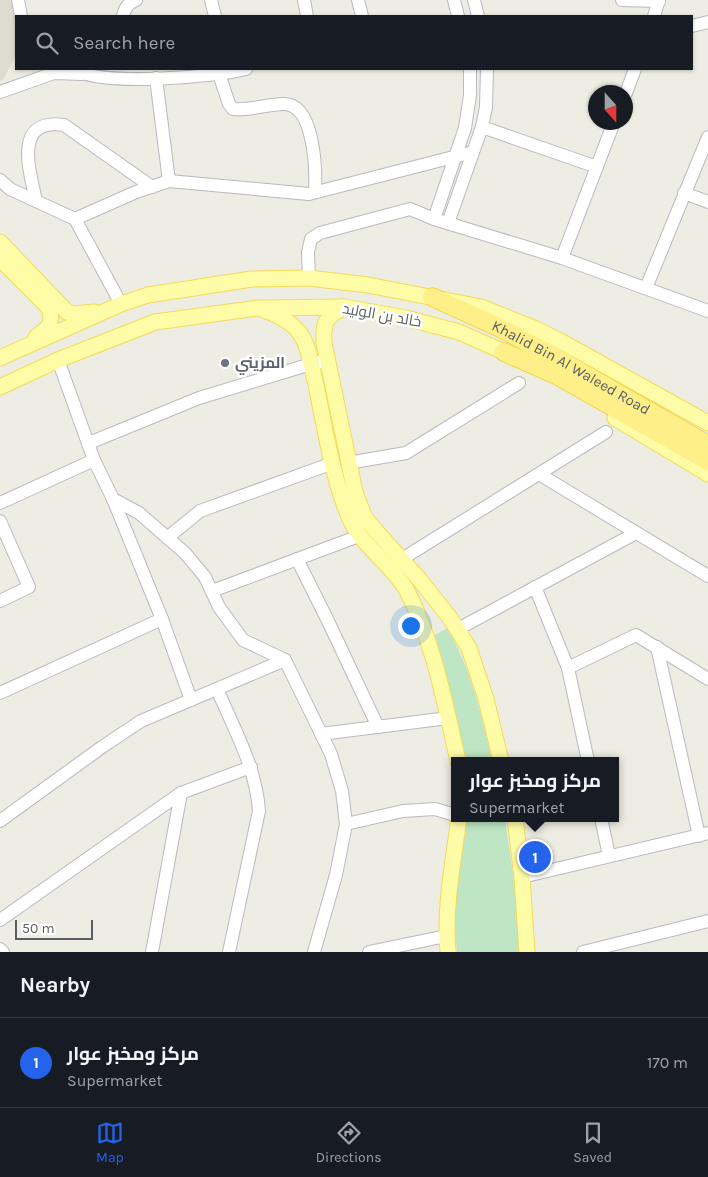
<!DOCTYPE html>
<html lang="en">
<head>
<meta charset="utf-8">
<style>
  body { margin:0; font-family:Karla,Cairo,sans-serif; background:#242831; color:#f1f3f6 }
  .compass { position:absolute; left:588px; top:85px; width:45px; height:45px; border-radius:50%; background:#171b24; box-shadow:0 1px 4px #0004; rotate:159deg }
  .scale { position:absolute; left:15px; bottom:12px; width:78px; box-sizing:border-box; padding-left:5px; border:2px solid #5b5e64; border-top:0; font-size:14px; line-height:18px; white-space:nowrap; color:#5b5e64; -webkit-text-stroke:4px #fff; paint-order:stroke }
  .you { position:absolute; left:410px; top:625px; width:18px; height:18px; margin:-12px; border:4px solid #fff; border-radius:50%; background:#1a73e8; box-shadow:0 0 0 8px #1a73e833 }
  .badge { display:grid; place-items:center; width:32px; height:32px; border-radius:50%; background:#2563eb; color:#fff; font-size:16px; font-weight:700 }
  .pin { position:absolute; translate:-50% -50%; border:2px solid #fff; box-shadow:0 1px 5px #0006 }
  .popup { position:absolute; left:451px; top:757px; width:168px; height:65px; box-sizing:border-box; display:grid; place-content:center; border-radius:0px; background:#171b24; filter:drop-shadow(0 1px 4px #0005); font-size:16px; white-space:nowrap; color:#9ea1a6 }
  .popup b { font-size:19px; color:#f1f3f6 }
  .popup::after { content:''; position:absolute; left:50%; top:100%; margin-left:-10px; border:10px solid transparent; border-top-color:#171b24 }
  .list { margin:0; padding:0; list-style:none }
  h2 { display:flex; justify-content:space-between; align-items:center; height:65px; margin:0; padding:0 20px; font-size:21px }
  h2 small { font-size:16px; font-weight:400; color:#9ea1a6 }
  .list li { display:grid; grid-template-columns:32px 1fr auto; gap:15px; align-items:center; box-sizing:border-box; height:90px; padding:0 20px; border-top:1px solid #363941 }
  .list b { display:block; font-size:19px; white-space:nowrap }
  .list p { margin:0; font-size:16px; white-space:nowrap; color:#9ea1a6 }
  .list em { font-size:16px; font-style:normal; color:#9ea1a6 }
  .icon { flex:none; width:28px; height:28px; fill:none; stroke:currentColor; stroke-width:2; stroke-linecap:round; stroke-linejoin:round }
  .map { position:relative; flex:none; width:708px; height:952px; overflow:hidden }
  .search { position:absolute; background:#171b24; box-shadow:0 1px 4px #0004; left:15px; right:15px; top:15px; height:55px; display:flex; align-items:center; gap:12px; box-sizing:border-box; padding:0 18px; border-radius:0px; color:#9ea1a6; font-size:19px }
  .sheet { height:155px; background:#171b24 }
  nav { display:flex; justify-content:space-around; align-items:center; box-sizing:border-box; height:70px; border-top:1px solid #363941; background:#171b24; font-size:14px; color:#9ea1a6 }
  nav a { display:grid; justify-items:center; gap:2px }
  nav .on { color:#2563eb }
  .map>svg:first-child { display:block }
  .education { fill:#dedcd1 }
  .green { fill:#bfe6c4 }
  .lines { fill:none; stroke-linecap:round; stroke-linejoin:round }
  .minor-casing { stroke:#b8bac0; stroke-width:14 }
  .major-casing { stroke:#f4db56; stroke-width:17 }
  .highway-casing { stroke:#f1c300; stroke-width:19 }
  .minor { stroke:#fff; stroke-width:12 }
  .major { stroke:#fffca7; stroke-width:15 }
  .highway { stroke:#ffef89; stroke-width:18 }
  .worship-dot { fill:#6b7280; stroke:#fff; stroke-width:2 }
  .labels { text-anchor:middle; stroke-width:5; stroke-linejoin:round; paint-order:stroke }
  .street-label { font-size:15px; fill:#5b5e64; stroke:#fff }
  .worship-label { font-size:15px; font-weight:bold; fill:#5b616d; stroke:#fff; text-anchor:start }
</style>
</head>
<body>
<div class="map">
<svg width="708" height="952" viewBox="0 0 708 952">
  <rect width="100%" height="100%" fill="#eeede3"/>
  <!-- education -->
  <path class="education" d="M0,0H12L16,16V55L3,80L0,81Z"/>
  <!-- green -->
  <g class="green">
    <path d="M448,628C472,674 481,712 492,761H463L429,638Z"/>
    <path d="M461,818H505L517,902L521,952H457L454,922Z"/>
  </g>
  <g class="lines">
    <defs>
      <g id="minor">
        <path d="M18,0L21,16"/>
        <path d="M211,0L215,16"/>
        <path d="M304,0L307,16"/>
        <path d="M358,0L362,16"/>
        <path d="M454,0L458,16"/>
        <path d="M474,0L478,16"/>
        <path d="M622,0L659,1"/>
        <path d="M123,16C125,7 128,4 136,0"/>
        <path d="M654,16L659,0"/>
        <path d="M692,26L708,22"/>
        <path d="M75,69C100,87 215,77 246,69"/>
        <path d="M219,74L229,104L233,109C250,111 267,104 284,104C315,104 316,171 315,192"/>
        <path d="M156,78L169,181"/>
        <path d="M0,92L54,73L82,74"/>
        <path d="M626,93L635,69"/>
        <path d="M482,127L597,167"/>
        <path d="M0,180L10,189L75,219L121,304"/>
        <path d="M684,193L708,202"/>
        <path d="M36,201C30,171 12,118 64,125L152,187"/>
        <path d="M75,219L136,192L169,181L309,194L473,152"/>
        <path d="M434,219L465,128L470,95V69"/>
        <path d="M448,223L482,127L486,107L487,69"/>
        <path d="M562,258L614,122"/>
        <path d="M309,278L308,252L311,239L320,233L410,209L434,219L562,258L708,311"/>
        <path d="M646,288L708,137"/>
        <path d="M58,360L94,460L113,499L139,513L185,553L205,577L219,607L243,640L285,660L331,754L342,791L346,824L336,875L314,952"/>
        <path d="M89,443L199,398L311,364L327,361"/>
        <path d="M348,463L406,453L519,383"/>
        <path d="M539,474L708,576"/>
        <path d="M113,499L162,619L191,700"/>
        <path d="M0,503L94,460"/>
        <path d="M0,521L29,587L0,601"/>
        <path d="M167,538L200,511L333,463"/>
        <path d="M297,559L328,621L378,727"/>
        <path d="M402,559L606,432"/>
        <path d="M535,587L568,668L588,761"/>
        <path d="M212,591L359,536"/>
        <path d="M458,629L636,533"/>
        <path d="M657,647L699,836"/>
        <path d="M568,668L636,635L708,679"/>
        <path d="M217,689C234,729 256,767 259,811L229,952"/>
        <path d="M0,693L162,619"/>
        <path d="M321,734L448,718"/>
        <path d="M601,818L609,856"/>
        <path d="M0,821L102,747L141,721L285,660"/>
        <path d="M346,824L403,811L435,809L455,815"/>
        <path d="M522,877L708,833"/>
        <path d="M0,920L181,793L251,767"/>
        <path d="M0,949L3,952"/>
        <path d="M152,952L181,793"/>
        <path d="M369,952L446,936"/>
        <path d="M583,952L708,921"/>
      </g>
      <g id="major">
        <path d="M0,242L67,312L75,314L94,312"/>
        <path d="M0,259L49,308C54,324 49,328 36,337"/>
        <path d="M344,307C325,317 323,323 324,343L355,492L364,516L376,531L419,579L450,618L469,648L486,699L501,761"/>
        <path d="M264,310C278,315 293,322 301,335C310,349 312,369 316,385C325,428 333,482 351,521C363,547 392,564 407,591C434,643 445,704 458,761"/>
        <path d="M0,358L121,304L148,295L252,279L309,278L368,285L481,307L536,329L562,342L708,423"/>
        <path d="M0,387L58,360L155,322L258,308L344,307L406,318L459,332L504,352L513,358"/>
        <path d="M615,418L708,474"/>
        <path d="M515,818L522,877L527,952"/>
        <path d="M448,952C444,907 453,863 459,818"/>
      </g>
      <g id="highway">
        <path id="s1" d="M432,297L498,327L557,358L708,445"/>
        <path d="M504,352L556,375L708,461"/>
      </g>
    </defs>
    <!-- minor casing -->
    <use href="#minor" class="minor-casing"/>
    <!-- major casing -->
    <use href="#major" class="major-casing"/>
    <!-- highway casing -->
    <use href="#highway" class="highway-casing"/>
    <!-- minor -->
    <use href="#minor" class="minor"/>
    <!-- major -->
    <use href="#major" class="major"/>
    <!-- highway -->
    <use href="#highway" class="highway"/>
  </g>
  <!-- markers -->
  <circle class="worship-dot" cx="225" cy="363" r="5"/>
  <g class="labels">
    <!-- street labels -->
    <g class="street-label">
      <text transform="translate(382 315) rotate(10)" y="5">خالد بن الوليد</text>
      <text dy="5" stroke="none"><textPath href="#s1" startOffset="156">Khalid Bin Al Waleed Road</textPath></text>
    </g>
    <!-- worship labels -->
    <g class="worship-label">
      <text x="235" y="368">المزيني</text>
    </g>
  </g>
</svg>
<svg class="compass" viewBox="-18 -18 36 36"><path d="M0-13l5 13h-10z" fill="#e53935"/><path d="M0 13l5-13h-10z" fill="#9ea1a6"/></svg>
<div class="scale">50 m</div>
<div class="you"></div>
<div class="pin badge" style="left:535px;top:857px">1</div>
<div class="popup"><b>مركز ومخبز عوار</b>Supermarket</div>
<div class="search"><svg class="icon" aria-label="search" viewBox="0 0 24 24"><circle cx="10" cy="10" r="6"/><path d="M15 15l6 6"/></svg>Search here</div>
</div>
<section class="sheet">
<h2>Nearby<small></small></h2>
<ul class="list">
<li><span class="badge">1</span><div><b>مركز ومخبز عوار</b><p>Supermarket</p></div><em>170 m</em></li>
</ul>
</section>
<nav>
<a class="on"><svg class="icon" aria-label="map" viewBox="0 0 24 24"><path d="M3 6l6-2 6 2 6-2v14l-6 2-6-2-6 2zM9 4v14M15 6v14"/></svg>Map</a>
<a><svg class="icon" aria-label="directions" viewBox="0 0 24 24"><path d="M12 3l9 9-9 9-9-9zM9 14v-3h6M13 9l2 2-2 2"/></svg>Directions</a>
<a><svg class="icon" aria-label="saved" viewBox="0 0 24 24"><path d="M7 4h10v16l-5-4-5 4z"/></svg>Saved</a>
</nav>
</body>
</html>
